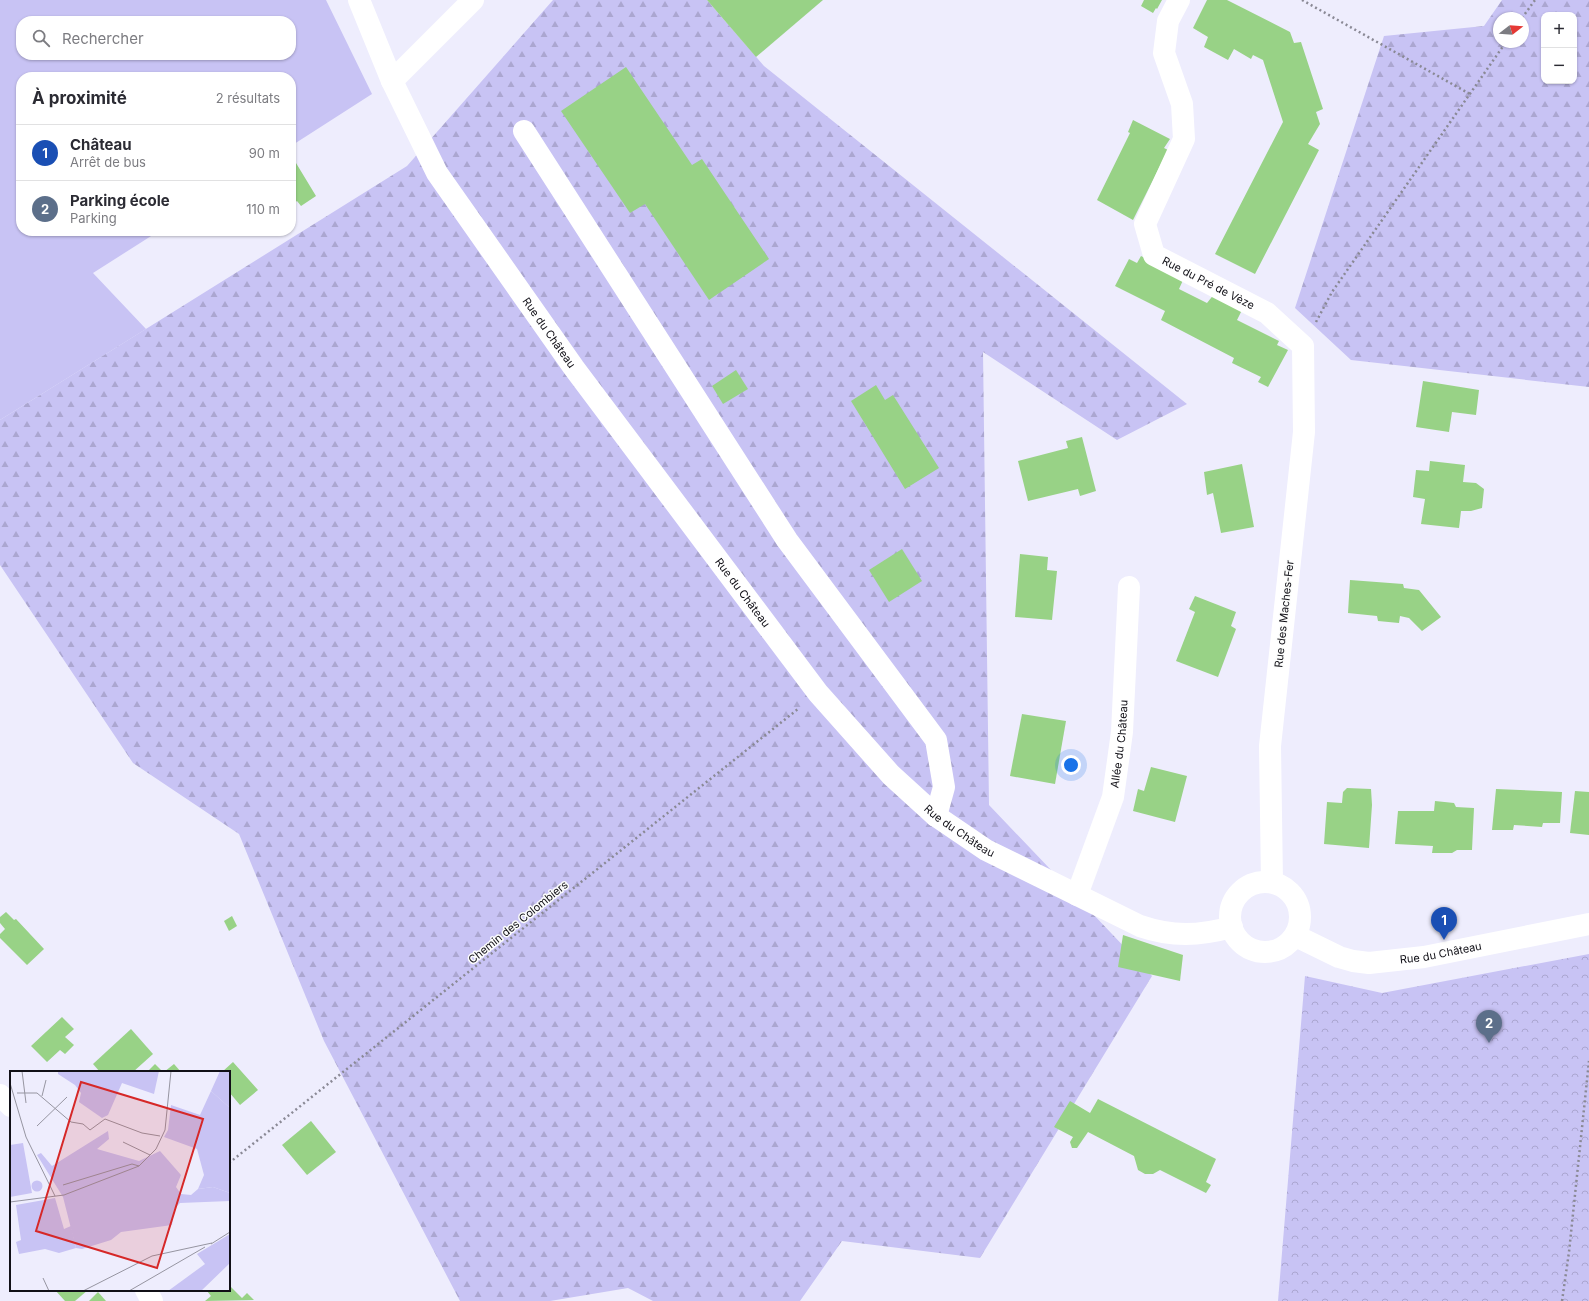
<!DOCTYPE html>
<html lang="fr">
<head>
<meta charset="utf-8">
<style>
  body { margin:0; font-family:Inter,sans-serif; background:#f2f2f3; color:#2b2b33 }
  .controls { position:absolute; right:12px; top:12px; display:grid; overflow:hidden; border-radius:8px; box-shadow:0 1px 3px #0004 }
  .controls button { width:36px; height:36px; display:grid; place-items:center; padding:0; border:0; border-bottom:1px solid #e1e1e2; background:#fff; color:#2b2b33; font:20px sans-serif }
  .compass { position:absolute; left:1493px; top:12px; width:36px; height:36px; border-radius:50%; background:#fff; box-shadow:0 1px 3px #0004; rotate:73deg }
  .you { position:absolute; left:1071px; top:765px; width:14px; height:14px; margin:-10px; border:3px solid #fff; border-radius:50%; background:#1a73e8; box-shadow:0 0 0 6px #1a73e833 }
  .badge { display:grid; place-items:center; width:26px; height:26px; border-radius:50%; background:#3e9711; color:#fff; font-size:13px; font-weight:700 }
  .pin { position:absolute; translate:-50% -33px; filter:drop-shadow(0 1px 2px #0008) }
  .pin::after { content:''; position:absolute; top:21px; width:14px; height:12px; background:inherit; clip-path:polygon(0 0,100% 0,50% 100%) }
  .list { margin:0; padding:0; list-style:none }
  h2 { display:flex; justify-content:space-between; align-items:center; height:52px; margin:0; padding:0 16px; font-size:17px }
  h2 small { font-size:13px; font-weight:400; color:#7c7c81 }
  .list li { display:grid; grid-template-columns:26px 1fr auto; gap:12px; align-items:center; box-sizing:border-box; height:56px; padding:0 16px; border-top:1px solid #e1e1e2 }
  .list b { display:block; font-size:15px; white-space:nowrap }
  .list p { margin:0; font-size:13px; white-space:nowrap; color:#7c7c81 }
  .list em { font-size:13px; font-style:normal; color:#7c7c81 }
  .icon { flex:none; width:22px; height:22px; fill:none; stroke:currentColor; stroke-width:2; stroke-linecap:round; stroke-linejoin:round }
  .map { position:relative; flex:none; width:1589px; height:1301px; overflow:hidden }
  .search { position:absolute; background:#fff; box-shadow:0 1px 3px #0004; left:16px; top:16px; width:280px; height:44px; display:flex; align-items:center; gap:10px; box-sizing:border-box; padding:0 14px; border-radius:16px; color:#7c7c81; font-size:15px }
  .panel { position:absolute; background:#fff; box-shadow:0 1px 3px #0004; left:16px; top:72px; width:280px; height:164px; border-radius:16px }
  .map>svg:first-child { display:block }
  .grass { fill:#c8c3f4; fill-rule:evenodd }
  .forest { fill:url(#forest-firs); fill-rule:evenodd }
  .park { fill:url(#park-crowns) }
  .building { fill:#98d286 }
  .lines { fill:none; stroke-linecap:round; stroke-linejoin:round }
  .path { stroke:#8a8995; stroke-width:2.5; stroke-dasharray:2 3; stroke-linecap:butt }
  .minor { stroke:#fff; stroke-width:22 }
  .labels { text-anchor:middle; stroke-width:3; stroke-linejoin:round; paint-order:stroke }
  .street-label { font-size:11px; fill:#111017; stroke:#fcfdfc }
  .inset-road { fill:none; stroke:#9695a1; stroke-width:1 }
  .view { fill:#d62828; fill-opacity:0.15; stroke:#d62828; stroke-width:2 }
  .inset-edge { fill:none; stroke:#111017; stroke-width:2 }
</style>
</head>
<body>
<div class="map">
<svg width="1589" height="1301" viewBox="0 0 1589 1301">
  <defs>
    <pattern id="forest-firs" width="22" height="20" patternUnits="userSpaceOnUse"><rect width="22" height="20" fill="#c8c3f4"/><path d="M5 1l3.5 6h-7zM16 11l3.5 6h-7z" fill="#aba6d0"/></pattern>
    <pattern id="park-crowns" width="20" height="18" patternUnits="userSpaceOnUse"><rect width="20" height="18" fill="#c8c3f4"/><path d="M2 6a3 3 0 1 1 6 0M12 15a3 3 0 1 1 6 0" fill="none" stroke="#aba6d0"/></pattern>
  </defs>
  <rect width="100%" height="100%" fill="#eeedfd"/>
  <!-- grass -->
  <path class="grass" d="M0,0H326L372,94L291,146V77H21V231H159L93,273L146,329L0,420ZM21,21H291V55H21Z"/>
  <!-- forest -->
  <g class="forest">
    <path d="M553,0H707L764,66L1187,404L1117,440L983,352L989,805L1152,976L980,1258L842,1241L800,1301H653L628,1288L550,1301H460L324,1041L239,834L133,763L0,565V420L407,166Z"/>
    <path d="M1502,0H1589V387L1351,360L1295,308L1384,36L1484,26ZM1544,15H1574V81H1544ZM1499,18H1523V42H1499Z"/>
  </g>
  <!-- park -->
  <path class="park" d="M1589,954V1301H1278L1305,976L1382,993Z"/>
  <!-- building -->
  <g class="building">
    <path d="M707,0H823L756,57Z"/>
    <path d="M1144,0H1162L1157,9L1156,8L1153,13L1141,6Z"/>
    <path d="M1207,0H1227L1290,32L1294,43L1301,42L1323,109L1316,112L1320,124L1308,144L1319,150L1255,274L1215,254L1283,122L1263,60L1253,55L1251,59L1234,49L1228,60L1204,47L1208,37L1193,28Z"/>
    <path d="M626,67L692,165L702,159L769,259L709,300L645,204L630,213L561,111Z"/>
    <path d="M1133,120L1170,139L1164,148L1168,150L1133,220L1097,200L1130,133L1128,132Z"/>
    <path d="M296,163L316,196L301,206L297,201L291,205V166Z"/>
    <path d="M1141,256L1184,278L1179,289L1207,303L1215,293L1243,308L1237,320L1279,341L1277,345L1288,350L1268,387L1258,382L1261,377L1232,363L1234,358L1161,320L1165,311L1115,286L1129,259L1137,263Z"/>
    <path d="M736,370L748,389L723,404L712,386Z"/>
    <path d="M1423,381L1479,390L1476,415L1452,412L1449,432L1416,427Z"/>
    <path d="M876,385L885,400L893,395L939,468L905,489L851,401Z"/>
    <path d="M1082,437L1096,491L1080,496L1078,489L1028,501L1018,461L1068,448L1066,441Z"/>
    <path d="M1430,461L1465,465L1463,482L1476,483L1484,489L1482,508L1471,511H1461L1459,528L1421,524L1425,499L1413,497L1416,470L1429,471Z"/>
    <path d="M1242,464L1254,527L1221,533L1213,493L1207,495L1204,472Z"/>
    <path d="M902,549L922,581L889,602L869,570Z"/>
    <path d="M1020,554L1048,557L1047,570L1057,571L1052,620L1015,617Z"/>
    <path d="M1350,580L1403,584L1404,588L1419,590L1441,617L1422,631L1409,618L1400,616L1399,623L1378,621L1377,616L1348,613Z"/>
    <path d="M1195,596L1236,612L1231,626L1236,629L1218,677L1176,661L1195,612L1189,609Z"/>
    <path d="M1022,714L1066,721L1055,784L1010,776Z"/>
    <path d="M1151,767L1187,776L1175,822L1133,811L1138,789L1144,791Z"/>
    <path d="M1347,788L1371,789L1372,805L1369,848L1324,844L1327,802L1342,803L1343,792Z"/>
    <path d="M1496,789L1562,792L1560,823H1543L1542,827L1514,825L1513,830H1492Z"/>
    <path d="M1575,791L1589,792V835L1570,833Z"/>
    <path d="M1435,801L1454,803L1456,807L1474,808L1472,850H1457L1452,853H1432L1433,846L1395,844L1398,811H1434Z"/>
    <path d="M6,912L14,920L16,919L44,949L27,965L0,938V934L5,929L0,923V917Z"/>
    <path d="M232,916L237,926L229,931L224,921Z"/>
    <path d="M1123,935L1183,955L1180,981L1118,967Z"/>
    <path d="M62,1017L74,1029L65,1037L74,1045L65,1054L60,1050L47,1062L31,1046Z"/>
    <path d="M131,1029L153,1054L133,1072H100L93,1064Z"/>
    <path d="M233,1062L258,1090L240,1105L229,1092V1072H222Z"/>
    <path d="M155,1064L163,1072H147Z"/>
    <path d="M174,1064L181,1072H164Z"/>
    <path d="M1098,1099L1216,1159L1206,1182L1211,1185L1206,1193L1160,1170L1153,1174H1145L1138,1170L1134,1156L1088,1132L1077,1148H1072L1070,1142L1073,1137L1054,1127L1070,1101L1090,1113Z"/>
    <path d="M311,1121L336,1152L307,1175L282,1145Z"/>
    <path d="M229,1285L242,1298L247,1293L254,1300L205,1301L211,1296L207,1291L208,1290H229Z"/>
    <path d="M55,1290H88L75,1301H65Z"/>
    <path d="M98,1292L106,1301H89Z"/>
  </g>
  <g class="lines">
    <!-- path -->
    <g class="path">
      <path d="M1302,0L1470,94"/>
      <path d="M1522,18L1535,0"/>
      <path d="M1316,322L1332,292L1506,42"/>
      <path d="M229,1163L798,709"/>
      <path d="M1562,1301L1569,1252L1589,1061"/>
    </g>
    <!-- minor -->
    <g class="minor">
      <path id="s1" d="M359,0L392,81L437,173L574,368L818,693L891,775L936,816L986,850L1140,926C1172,937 1199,936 1232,927"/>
      <path id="s2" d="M1179,0L1168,21L1164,53L1182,104L1184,139L1145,224L1154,255L1267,313L1303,346L1304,432L1270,746L1272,882"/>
      <path d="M392,81L473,0"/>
      <path d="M524,131L787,540L936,740L944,787L936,816"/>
      <circle cx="1265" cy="917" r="35"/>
      <path id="s3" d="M1077,895L1113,797L1122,732L1129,587"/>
      <path id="s4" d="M1296,936L1339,957L1353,961L1369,963L1424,957L1589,924"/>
      <path d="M0,1095L11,1106"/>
      <path d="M146,1290L152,1301"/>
    </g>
  </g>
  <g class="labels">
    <!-- street labels -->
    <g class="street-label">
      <text dy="4" stroke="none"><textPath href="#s2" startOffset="332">Rue du Pré de Vèze</textPath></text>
      <text dy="4" stroke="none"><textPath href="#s1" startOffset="385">Rue du Château</textPath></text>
      <text dy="4" stroke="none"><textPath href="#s1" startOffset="709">Rue du Château</textPath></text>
      <text transform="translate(1284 614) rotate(-84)" y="4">Rue des Maches-Fer</text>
      <text dy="4" stroke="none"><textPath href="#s3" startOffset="158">Allée du Château</textPath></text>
      <text dy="4" stroke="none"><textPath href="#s1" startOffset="1033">Rue du Château</textPath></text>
      <text transform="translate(518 922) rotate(-39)" y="4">Chemin des Colombiers</text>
      <text dy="4" stroke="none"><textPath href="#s4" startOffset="151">Rue du Château</textPath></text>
    </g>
  </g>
  <!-- overview -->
  <g transform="translate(10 1071)">
    <rect width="220" height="220" fill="#eeedfd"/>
    <path d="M13,72L22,122L0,126V74ZM21.5 115a5.5 5.5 0 1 1 11 0a5.5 5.5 0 1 1-11 0ZM45,127L54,158L61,155L66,177L49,182L35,178L9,183L6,171L11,169L6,134Z" fill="#c8c3f4"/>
    <path d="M48,0H149L144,23L112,12L98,44L92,47L69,31L71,22L65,14L48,3ZM210,0H220V37L201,20ZM98,60L99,68L87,78L129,90L150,80L171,104L166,116L171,123L181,124L188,118L203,116L220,122V130L170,132L164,138L162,154L111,161L101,169L72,178L66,177L53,126L27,84L31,82L42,95ZM220,163V192L191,220H158L195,193L187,183Z" fill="#c8c3f4"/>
    <path d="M201,20L220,37V122L203,116L188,118L194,104L187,78L154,66L158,59L161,34L190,44Z" fill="#c8c3f4"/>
    <path class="inset-road" d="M12,0L16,32M0,12L16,66L45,125M7,22H27L61,51L73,53L80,59L95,48L132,62L150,65M32,25L36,9M27,55L57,26M113,71L140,84M53,114L122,93L129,95M0,131L54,124L129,95L146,78L155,59L161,0M201,173L220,161M33,207L39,220M73,220L142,185L202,172M119,220L195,176"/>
    <path class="view" d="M71,11L193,48L147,197L26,160Z"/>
    <rect width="220" height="220" class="inset-edge"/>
  </g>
</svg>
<div class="controls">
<button>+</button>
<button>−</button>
</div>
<svg class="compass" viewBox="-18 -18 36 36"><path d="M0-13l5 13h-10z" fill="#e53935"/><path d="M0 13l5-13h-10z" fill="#7c7c81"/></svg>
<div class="you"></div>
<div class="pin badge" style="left:1444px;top:940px;background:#1a4fb4">1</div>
<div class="pin badge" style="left:1489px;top:1043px;background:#5c6f8a">2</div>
<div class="search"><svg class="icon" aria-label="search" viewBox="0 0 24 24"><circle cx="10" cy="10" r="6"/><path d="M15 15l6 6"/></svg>Rechercher</div>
<section class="panel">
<h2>À proximité<small>2 résultats</small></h2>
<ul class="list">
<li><span class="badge" style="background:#1a4fb4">1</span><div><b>Château</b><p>Arrêt de bus</p></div><em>90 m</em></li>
<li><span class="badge" style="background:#5c6f8a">2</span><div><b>Parking école</b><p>Parking</p></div><em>110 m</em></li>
</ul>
</section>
</div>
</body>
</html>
